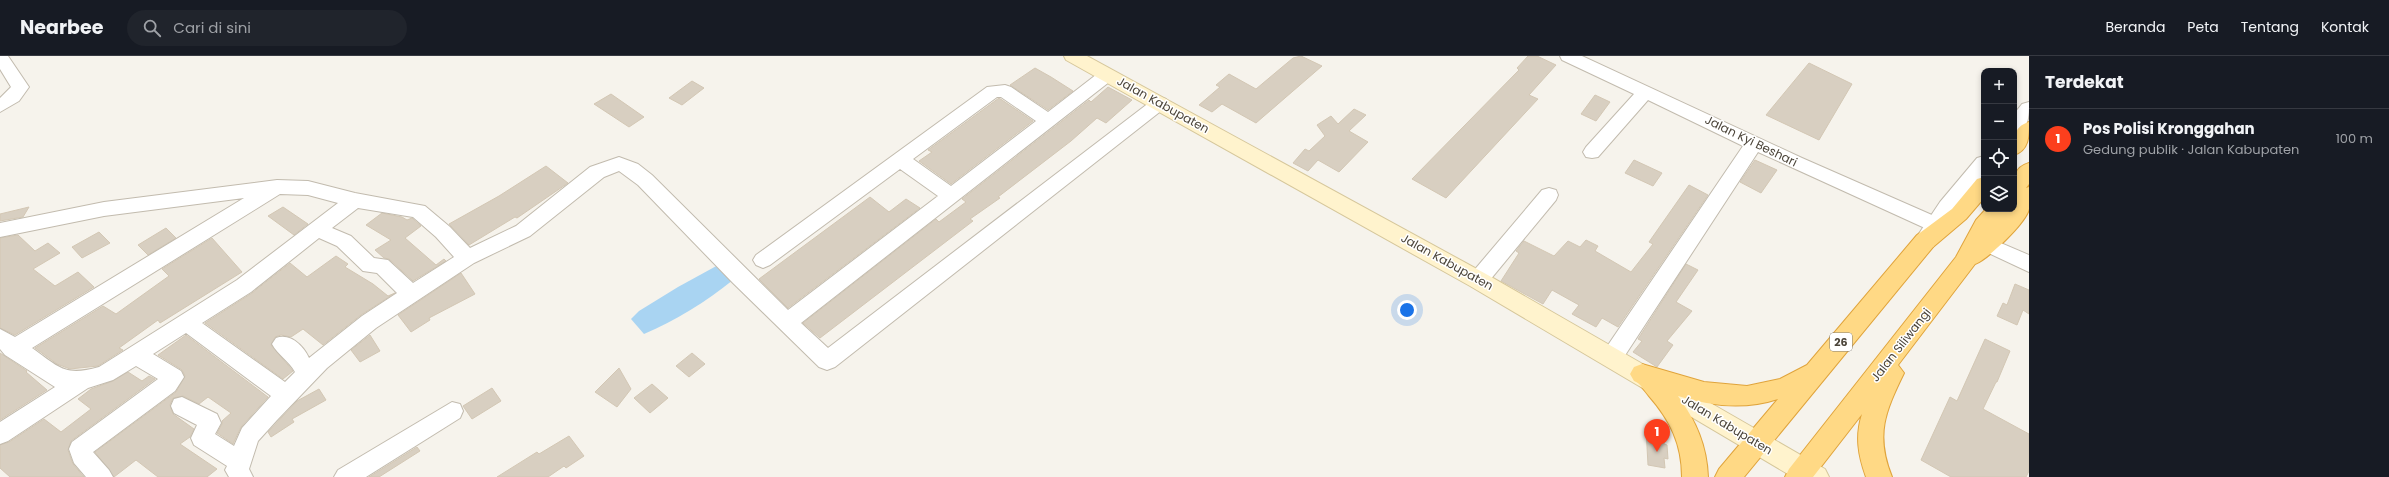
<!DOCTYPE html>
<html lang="id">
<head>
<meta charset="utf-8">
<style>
  body { margin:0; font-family:Poppins,sans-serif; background:#20242c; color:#f1f3f6 }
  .controls { position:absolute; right:12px; top:12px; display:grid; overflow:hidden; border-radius:8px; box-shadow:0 2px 6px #0003 }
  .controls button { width:36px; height:36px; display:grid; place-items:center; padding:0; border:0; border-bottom:1px solid #363941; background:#171b24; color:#f1f3f6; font:20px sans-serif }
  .you { position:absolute; left:1407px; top:254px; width:14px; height:14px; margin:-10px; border:3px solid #fff; border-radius:50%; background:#1a73e8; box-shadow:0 0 0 6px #1a73e833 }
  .badge { display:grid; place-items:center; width:26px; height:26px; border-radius:50%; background:#fc3f1d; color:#fff; font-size:13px; font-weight:700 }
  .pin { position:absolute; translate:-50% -33px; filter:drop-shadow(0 1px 2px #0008) }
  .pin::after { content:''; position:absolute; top:21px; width:14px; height:12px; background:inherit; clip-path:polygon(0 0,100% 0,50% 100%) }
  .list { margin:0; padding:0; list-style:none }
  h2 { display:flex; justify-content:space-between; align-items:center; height:52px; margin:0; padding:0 16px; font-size:17px }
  h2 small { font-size:13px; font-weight:400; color:#9ea1a6 }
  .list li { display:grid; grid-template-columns:26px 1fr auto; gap:12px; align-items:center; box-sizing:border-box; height:60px; padding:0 16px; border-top:1px solid #363941 }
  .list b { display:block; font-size:15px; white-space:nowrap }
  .list p { margin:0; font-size:13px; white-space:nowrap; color:#9ea1a6 }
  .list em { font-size:13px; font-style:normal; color:#9ea1a6 }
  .icon { flex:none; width:22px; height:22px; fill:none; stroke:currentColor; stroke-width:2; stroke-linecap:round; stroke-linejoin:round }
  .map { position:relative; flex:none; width:2029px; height:421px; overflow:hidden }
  header { display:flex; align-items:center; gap:24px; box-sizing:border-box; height:56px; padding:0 20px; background:#171b24; border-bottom:1px solid #363941 }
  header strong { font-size:19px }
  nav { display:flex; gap:22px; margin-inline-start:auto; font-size:14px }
  .search { width:280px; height:36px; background:#20242c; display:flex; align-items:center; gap:10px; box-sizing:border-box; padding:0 14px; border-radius:22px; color:#9ea1a6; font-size:15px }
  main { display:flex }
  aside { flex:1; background:#171b24 }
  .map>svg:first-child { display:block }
  .water { fill:#a9d4f2 }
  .building { fill:#d8cfc1; stroke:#d3c7b4 }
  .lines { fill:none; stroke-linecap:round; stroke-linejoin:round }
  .minor-casing { stroke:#c2bbae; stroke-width:2 }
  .tertiary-casing { stroke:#c2bbae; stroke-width:2 }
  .secondary-casing { stroke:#d6c79b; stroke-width:2 }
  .trunk-casing { stroke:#e0a43c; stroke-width:2 }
  .minor { fill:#fff; fill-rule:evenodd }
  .tertiary { fill:#fff; fill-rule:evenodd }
  .secondary { fill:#fff3cd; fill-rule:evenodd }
  .trunk { fill:#ffd985; fill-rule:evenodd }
  .labels { text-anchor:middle; stroke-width:3; stroke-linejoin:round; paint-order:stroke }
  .shield { fill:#fff; stroke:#817c74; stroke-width:1 }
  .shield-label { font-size:11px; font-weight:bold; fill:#4b4439 }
  .street-label { font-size:12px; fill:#4b4439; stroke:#fff }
</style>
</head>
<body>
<header>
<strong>Nearbee</strong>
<div class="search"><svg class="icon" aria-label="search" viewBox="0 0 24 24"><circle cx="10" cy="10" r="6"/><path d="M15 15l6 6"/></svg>Cari di sini</div>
<nav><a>Beranda</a><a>Peta</a><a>Tentang</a><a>Kontak</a></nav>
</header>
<main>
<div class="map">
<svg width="2029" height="421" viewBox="0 0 2029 421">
  <rect width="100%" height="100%" fill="#f6f3ec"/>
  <!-- water -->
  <path class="water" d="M720,208L733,224C707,245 675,265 644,278L631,263L639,255L678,231Z"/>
  <!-- building -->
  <g class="building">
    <path d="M1301,0L1322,10L1256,67L1222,48L1212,56L1199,49L1220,31L1216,29L1229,18L1256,33L1293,2Z"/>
    <path d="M1528,0H1537L1556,9L1529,39L1538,43L1446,142L1412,123L1519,14L1517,12Z"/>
    <path d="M1809,7L1852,28L1819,84L1766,59Z"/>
    <path d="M1035,12L1051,21L1073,35L1048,54L1010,29Z"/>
    <path d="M692,25L704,32L682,49L669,42Z"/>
    <path d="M1108,31L1132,44L1106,67L1097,62L1071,85L998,141L1000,142L970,163L973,165L820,282L803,267L936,163L939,166L966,146L962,143L1089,44L1091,46Z"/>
    <path d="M611,38L644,61L629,71L594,48Z"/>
    <path d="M1595,39L1610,46L1596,65L1581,58Z"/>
    <path d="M999,42L1033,65L951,128L919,105L932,96L928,94Z"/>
    <path d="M1354,53L1366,59L1349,75L1368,86L1339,116L1318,104L1308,115L1293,107L1305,93L1309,95L1325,80L1317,69L1331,60L1338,68Z"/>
    <path d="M1634,104L1662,117L1653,130L1625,117Z"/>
    <path d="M1755,104L1777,114L1761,137L1740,126Z"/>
    <path d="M546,110L568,127L517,162L515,161L469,189L449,168L499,140Z"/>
    <path d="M1689,129L1708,139L1618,271L1602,262L1596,271L1572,258L1579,249L1552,234L1543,248L1501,225L1519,197L1516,195L1524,185L1554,200L1568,185L1580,191L1586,184L1598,190L1595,195L1631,216L1653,188L1649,186Z"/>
    <path d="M870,141L889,156L906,143L920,152L788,252L759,223Z"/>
    <path d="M29,151L23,161L0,165V158Z"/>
    <path d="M283,151L308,168L294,179L268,160Z"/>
    <path d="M382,157L402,161L407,164L412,162L421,170L405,182L436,209L444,203L446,205L413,225L389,203L384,202L375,194L391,184L366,169Z"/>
    <path d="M166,172L176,182L148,199L138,189Z"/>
    <path d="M99,176L110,187L82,202L72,191Z"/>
    <path d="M18,179L35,195L48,187L60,197L33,213L55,230L78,216L94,231L15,279L0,272V182Z"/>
    <path d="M212,182L242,216L160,267L158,264L119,292L123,294L98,310L70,313L57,308L35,292L103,250L116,258L169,220L162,213Z"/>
    <path d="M336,200L348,208L345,211L373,228L388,240L395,237L361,259L323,289L303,273L291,281L281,279L275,281L271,289L293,315L283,323L205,267L252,237L290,207L307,221Z"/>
    <path d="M1686,208L1698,214L1676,246L1692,255L1667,285L1673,289L1657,311L1633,296L1642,285L1638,283Z"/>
    <path d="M461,217L475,238L429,262L430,264L411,276L398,259Z"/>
    <path d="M2015,228L2029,234V258L2023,254L2017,269L1997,260L2003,247L2007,249Z"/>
    <path d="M186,279L268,341L241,371L233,388L217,377L222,368V365L231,357L208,341L199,348L183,340L173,342L170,349L173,358L194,373L190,381L180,388L217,413L207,421H158L136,404L114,421L95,396L176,336L185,320L182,314L158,299Z"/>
    <path d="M370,279L380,295L360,306L351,294Z"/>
    <path d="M1985,283L2010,295L1997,326H1996L1983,353L2029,378V415L2026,421H1951L1921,404L1950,341L1957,345Z"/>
    <path d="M0,297L27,315L26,316L47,334L0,364Z"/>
    <path d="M692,297L705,308L689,321L676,310Z"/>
    <path d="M619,312L631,333L617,351L595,336Z"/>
    <path d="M128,316L142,325L149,320L155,323L71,385L68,394L73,408L84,421H10L0,412V389L9,386L44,363L61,376L91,353L78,343L91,333L113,325Z"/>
    <path d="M652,328L668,342L650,357L634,342Z"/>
    <path d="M492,332L501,345L472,363L463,350Z"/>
    <path d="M319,333L326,344L292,363L294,366L271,381L268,376L297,345Z"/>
    <path d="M1646,373L1663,377L1664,388L1667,389L1668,403L1664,402L1665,412L1648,409Z"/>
    <path d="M569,380L584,400L566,412L564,410L548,421H497L537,396L539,398Z"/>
    <path d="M417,391L420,395L379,421H369Z"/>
  </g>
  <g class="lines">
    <defs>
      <g id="minor">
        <path d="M0,0H8L29,31L19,45L0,56V42L11,31L0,13Z"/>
        <path d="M1560,0H1582L1802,102L1941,163L1944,168L1941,173L1934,175L1927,173L1758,96L1620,307L1612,310L1604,307L1601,301L1604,295L1743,90L1648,44L1598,101L1592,102L1586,101L1583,96L1586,91L1634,38L1562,4Z"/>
        <path d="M1107,13L1113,15L1116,19L1113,23L801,267L828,292L1154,43L1160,41L1166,43L1169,47L1166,51L835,311L827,314L819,311L733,227L638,129L619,115L604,121L530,180L474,207L376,272L327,312L277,364L258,385L249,413L253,421H229L225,414L227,410L194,389L191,382L197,369L174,357L171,350L174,343L182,341L217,358L221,367L215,378L234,390L242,372L271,340L186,277L153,298L181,315L184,321L175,335L93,396L109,414L113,421H86L74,407L69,393L72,386L158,323L136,310L113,324L88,332L8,385L0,388V366L55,331L5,299L0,293V273L15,281L244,142L104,160L0,181V167L104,146L277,124L308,125L355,137L425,150L450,171L470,192L516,170L590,111L619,101L638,108L652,119L788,254L938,140L900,113L770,209L763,212L756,209L753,204L756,199L987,31L1005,29L1011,31L1048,56L1101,15ZM997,41H1001L1036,65L951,130L913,103ZM280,138L308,139L338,147L237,224L99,311C64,321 59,311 32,292ZM358,152L413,161L436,181L454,201L413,227L388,204L374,202L351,180L332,172ZM319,182L337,190L363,215L377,217L397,237L362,260L309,302C303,289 290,277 276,282L272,288C278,299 289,305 295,316L285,326L202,267L251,236Z"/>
        <path d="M1549,132L1556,134L1558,139L1556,144L1485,230L1478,232L1471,230L1468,224L1471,218L1542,134Z"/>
        <path d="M1989,182L2029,199V216L1982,194L1979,189L1982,184Z"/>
        <path d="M452,346L460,348L463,355L460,362L366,421H334L338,414Z"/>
      </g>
      <g id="tertiary">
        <path d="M2029,46C2029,61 2029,73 2014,78V58L2022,48Z"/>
        <path d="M1984,100V121L1954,156L1933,191L1925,193L1917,191L1914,185L1940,146L1977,102Z"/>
      </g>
      <path id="secondary" d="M1064,0H1087L1486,218L1825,413L1829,421H1793L1470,230L1066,4Z"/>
      <g id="trunk">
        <path d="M2029,66C2029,81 2029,94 2014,99C2014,84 2012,71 2029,66Z"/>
        <path d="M2029,107V128L2026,132L2029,131C2029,138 2029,147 2029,153C2026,167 1987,204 1975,208L1898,309L1904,317C1885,356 1875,379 1892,421H1866C1858,399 1855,380 1862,358L1813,421H1785L1789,413L1956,201L1976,164L1986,153H2014V144L2017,140H2014C2014,125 2012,112 2029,107Z"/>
        <path d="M1984,121V142L1966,163L1933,191L1744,421H1715L1719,413L1778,343C1745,354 1710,350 1678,340C1696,365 1707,390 1708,421H1682C1682,388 1670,364 1649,340C1644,334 1640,327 1634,325L1630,318L1634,311L1642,308L1704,326L1747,330L1780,323L1807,309L1917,179L1952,153L1977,123Z"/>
      </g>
    </defs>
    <!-- minor casing -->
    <use href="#minor" class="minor-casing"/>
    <!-- tertiary casing -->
    <use href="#tertiary" class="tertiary-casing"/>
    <!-- secondary casing -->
    <use href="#secondary" class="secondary-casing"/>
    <!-- trunk casing -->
    <use href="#trunk" class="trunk-casing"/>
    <!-- minor -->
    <use href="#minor" class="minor"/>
    <!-- tertiary -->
    <use href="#tertiary" class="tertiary"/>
    <!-- secondary -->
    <use href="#secondary" class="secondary"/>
    <!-- trunk -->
    <use href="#trunk" class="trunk"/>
  </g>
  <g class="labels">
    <!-- shield labels -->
    <rect class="shield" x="1830" y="277" width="22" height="18" rx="3"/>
    <g class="shield-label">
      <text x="1841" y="290">26</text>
    </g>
    <!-- street labels -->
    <g class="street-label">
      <text transform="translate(1163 49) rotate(29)" y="4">Jalan Kabupaten</text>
      <text transform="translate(1751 85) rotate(26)" y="4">Jalan Kyi Beshari</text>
      <text transform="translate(1447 206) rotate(29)" y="4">Jalan Kabupaten</text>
      <text transform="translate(1901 289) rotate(-52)" y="4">Jalan Siliwangi</text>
      <text transform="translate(1727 369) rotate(31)" y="4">Jalan Kabupaten</text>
    </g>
  </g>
</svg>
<div class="controls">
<button>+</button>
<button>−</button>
<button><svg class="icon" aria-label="locate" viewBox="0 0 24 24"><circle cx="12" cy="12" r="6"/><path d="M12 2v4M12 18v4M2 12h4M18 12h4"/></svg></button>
<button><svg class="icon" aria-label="layers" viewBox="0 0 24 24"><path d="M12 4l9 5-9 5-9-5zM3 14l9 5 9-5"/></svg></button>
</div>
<div class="you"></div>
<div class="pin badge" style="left:1657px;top:396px">1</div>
</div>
<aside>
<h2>Terdekat<small></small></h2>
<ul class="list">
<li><span class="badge">1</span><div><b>Pos Polisi Kronggahan</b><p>Gedung publik · Jalan Kabupaten</p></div><em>100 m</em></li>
</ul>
</aside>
</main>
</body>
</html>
